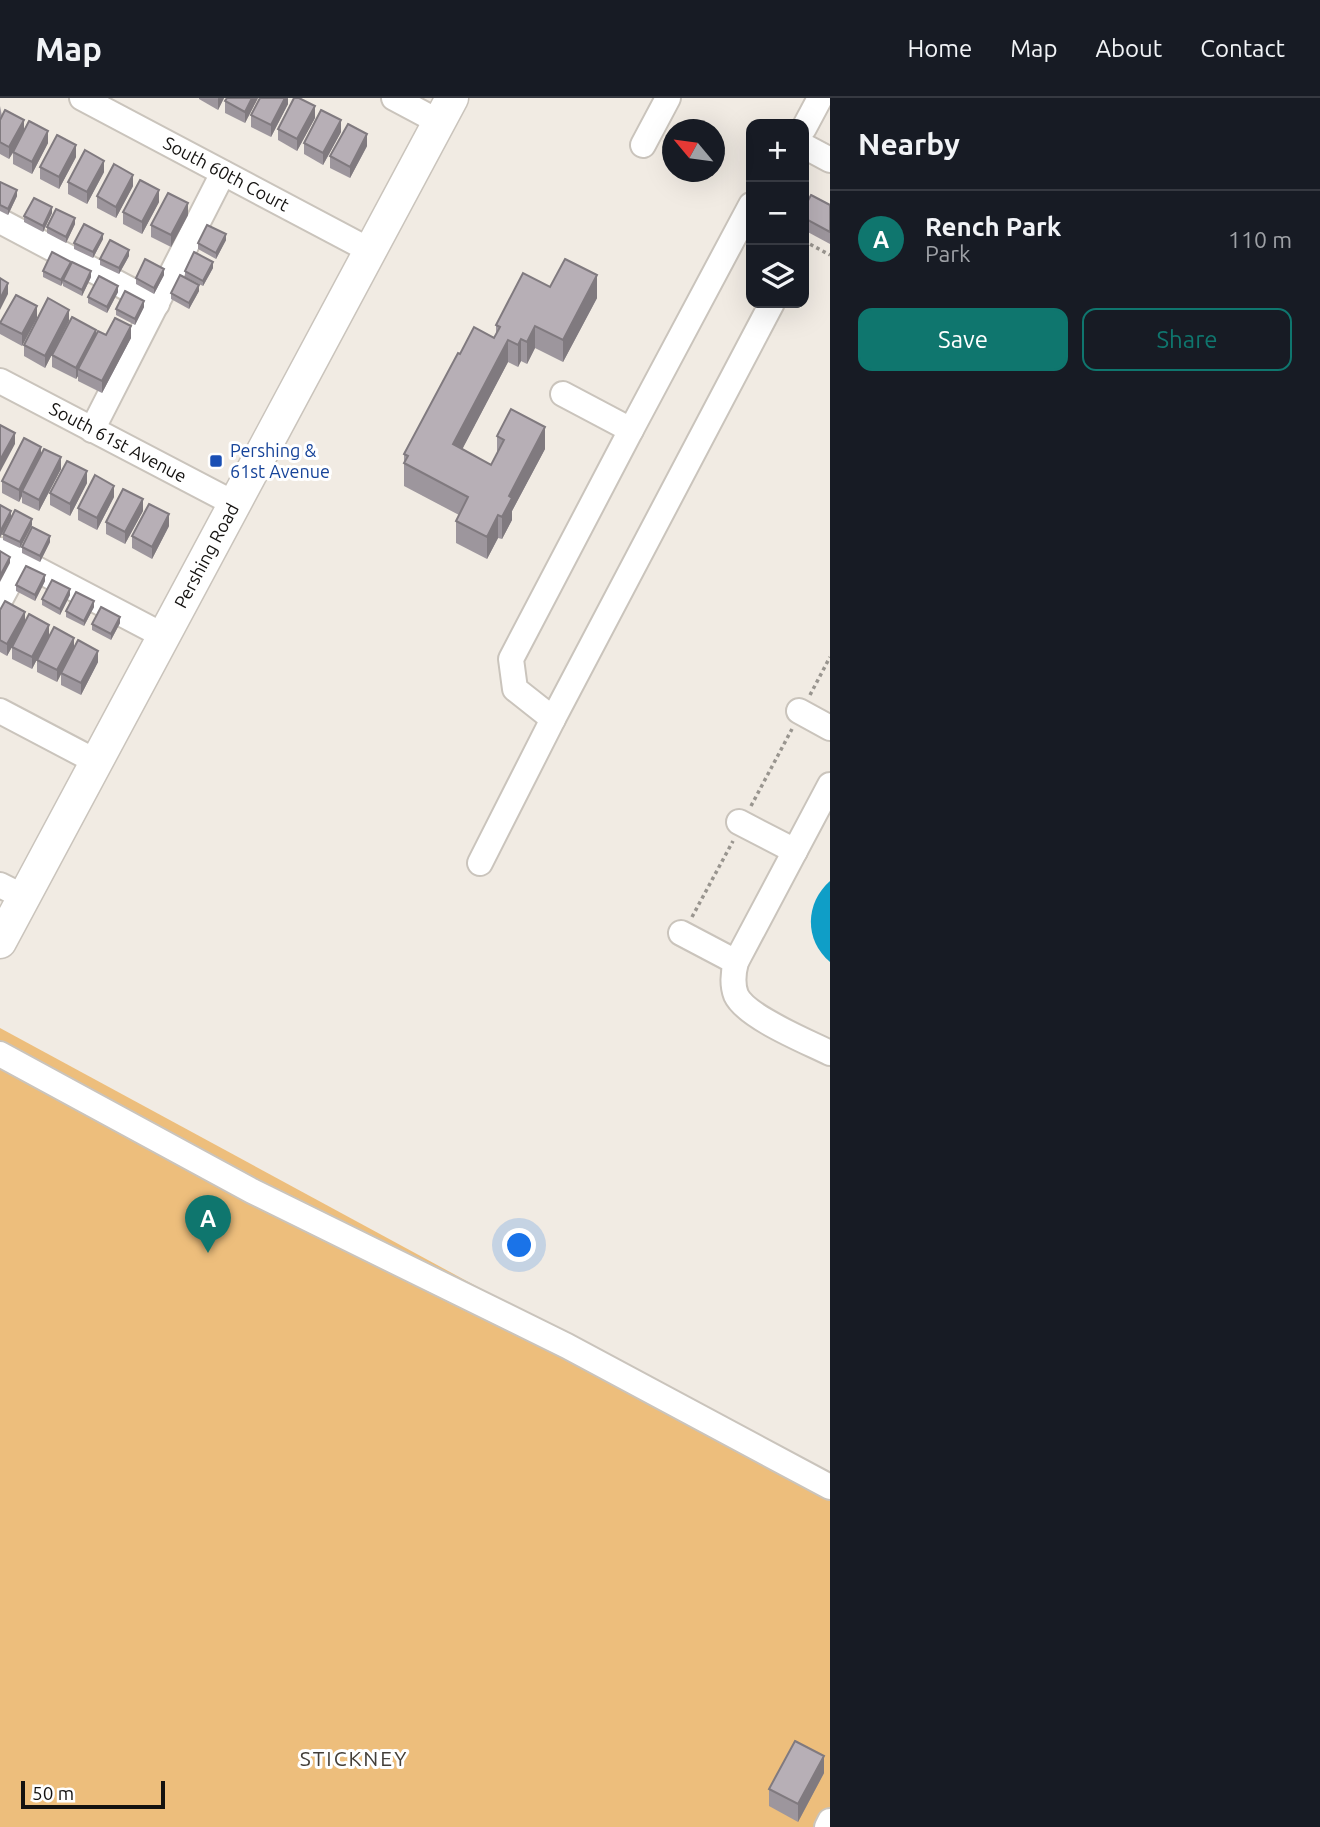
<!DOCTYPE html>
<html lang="en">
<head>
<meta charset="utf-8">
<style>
  body { margin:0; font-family:Ubuntu,sans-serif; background:#20242c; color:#f1f3f6 }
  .controls { position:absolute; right:21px; top:21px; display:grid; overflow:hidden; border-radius:14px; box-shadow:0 7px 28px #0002 }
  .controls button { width:63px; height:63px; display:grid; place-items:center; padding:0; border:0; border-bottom:2px solid #363941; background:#171b24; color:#f1f3f6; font:35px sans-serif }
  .compass { position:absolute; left:662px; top:21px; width:63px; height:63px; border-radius:50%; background:#171b24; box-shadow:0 7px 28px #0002; rotate:299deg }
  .scale { position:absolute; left:21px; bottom:18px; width:144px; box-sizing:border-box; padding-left:7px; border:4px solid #141210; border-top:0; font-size:19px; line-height:24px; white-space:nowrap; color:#141210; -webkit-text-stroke:5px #fff; paint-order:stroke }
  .you { position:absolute; left:520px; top:1148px; width:24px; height:24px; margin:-18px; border:5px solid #fff; border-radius:50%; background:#1a73e8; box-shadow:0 0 0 10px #1a73e833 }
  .badge { display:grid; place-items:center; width:46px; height:46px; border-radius:50%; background:#0f766e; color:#fff; font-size:23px; font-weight:700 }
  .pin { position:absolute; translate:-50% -58px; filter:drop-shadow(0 2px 4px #0008) }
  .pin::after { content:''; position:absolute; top:37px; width:24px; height:21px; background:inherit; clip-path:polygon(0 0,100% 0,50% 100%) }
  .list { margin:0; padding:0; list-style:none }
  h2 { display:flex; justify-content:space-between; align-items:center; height:91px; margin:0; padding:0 28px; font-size:30px }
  h2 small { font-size:23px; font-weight:400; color:#9ea1a6 }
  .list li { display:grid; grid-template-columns:46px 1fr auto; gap:21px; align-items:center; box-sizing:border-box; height:98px; padding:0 28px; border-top:2px solid #363941 }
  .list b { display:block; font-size:26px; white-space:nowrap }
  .list p { margin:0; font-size:23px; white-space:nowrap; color:#9ea1a6 }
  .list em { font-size:23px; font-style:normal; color:#9ea1a6 }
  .actions { display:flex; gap:14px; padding:21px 28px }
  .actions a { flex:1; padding:16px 0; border:2px solid #0f766e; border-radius:14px; text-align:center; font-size:24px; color:#0f766e }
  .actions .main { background:#0f766e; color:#fff }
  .icon { flex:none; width:38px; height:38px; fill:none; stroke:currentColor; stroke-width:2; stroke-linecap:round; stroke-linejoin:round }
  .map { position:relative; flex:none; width:830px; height:1729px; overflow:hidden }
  header { display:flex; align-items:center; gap:42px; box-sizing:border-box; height:98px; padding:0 35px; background:#171b24; border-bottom:2px solid #363941 }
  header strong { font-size:33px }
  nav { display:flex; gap:38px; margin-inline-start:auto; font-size:24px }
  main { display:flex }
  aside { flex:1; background:#171b24 }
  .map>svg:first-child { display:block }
  .green { fill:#edbe7c }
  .water { fill:#0f9ec7 }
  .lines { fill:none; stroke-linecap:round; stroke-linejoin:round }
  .minor-casing { stroke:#cac4bc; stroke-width:28 }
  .major-casing { stroke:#cac4bc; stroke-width:35 }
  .path { stroke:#99958f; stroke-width:3.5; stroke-dasharray:3.5 3.5; stroke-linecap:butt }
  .minor { stroke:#fff; stroke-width:24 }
  .major { stroke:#fff; stroke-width:32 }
  .wall { fill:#9d969d }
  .shaded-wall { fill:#807a7f }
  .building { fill:#b7afb6; stroke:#807a7f; stroke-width:2 }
  .transit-dot { fill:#1a4fb4; stroke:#fff; stroke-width:2.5 }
  .labels { text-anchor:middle; stroke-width:6; stroke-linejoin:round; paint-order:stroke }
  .street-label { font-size:18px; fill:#141210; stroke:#fff }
  .transit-label { font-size:18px; fill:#164399; stroke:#fff; text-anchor:start }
  .quarter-label { font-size:21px; letter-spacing:2px; fill:#433e38; stroke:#fff }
</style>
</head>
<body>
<header>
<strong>Map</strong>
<nav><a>Home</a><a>Map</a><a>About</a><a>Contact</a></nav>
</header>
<main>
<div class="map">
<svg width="830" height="1729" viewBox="0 0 830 1729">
  <rect width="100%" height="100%" fill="#f1ebe3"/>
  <!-- green -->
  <path class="green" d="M0,930L830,1380V1729H0Z"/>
  <!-- water -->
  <path class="water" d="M830,783V864C804,842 805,805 830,783Z"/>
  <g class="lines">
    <defs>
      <g id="minor">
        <path id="s1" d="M82,0L371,153"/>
        <path d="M394,0L439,24"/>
        <path d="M804,30L820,0"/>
        <path d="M643,47L668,0"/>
        <path d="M804,48L830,62"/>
        <path d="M0,123L157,206"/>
        <path id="s2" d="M0,283L235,406"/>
        <path d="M563,296L631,332L751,107"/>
        <path d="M92,332L223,75"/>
        <path d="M631,332L511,561L515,591L553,621L772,205"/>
        <path d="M0,452L164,538"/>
        <path d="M0,502L21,463"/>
        <path d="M0,613L97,664"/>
        <path d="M799,613L830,630"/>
        <path d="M830,687L736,864C733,875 732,886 736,897C746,919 808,944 830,955"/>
        <path d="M739,724L795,753"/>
        <path d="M480,765L553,621"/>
        <path d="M0,787L24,799"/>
        <path d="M681,835L736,864"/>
        <path d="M0,956L252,1093L567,1248L830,1389"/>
        <path d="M827,1729L830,1723"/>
      </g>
      <g id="major">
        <path id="s3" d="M0,844L452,0"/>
      </g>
    </defs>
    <!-- minor casing -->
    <use href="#minor" class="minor-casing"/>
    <!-- major casing -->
    <use href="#major" class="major-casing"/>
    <!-- path -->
    <g class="path">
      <path d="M804,143L830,157"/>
      <path d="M810,597L830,559"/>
      <path d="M751,708L792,631"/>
      <path d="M692,819L733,743"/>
    </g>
    <!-- minor -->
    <use href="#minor" class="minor"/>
    <!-- major -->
    <use href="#major" class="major"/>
  </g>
  <!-- wall -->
  <g class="wall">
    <path d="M199,0H224L218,12L199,1Z"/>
    <path d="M227,0H258L245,25L225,15V3Z"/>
    <path d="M288,0V6L271,39L251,29V17Z"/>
    <path d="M0,8L2,18L48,45L32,76L13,66V55L9,61L0,56Z"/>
    <path d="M315,20L297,53L278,42V31Z"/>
    <path d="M341,34L323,67L304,56V45Z"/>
    <path d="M367,48L350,80L330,70V58Z"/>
    <path d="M76,59L59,91L40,81V69Z"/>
    <path d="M104,74L87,106L68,96V84Z"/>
    <path d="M0,84L17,98L8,117L0,113Z"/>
    <path d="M133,88L116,120L97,110V98Z"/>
    <path d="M159,104L142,136L123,126V114Z"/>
    <path d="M830,107V146L804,132V110Z"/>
    <path d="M52,115L43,134L24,124V118Z"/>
    <path d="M188,117L171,149L151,139V127Z"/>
    <path d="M75,126L66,145L47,135V129Z"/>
    <path d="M103,141L93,160L74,151V145Z"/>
    <path d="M226,142L216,161L198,151V145Z"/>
    <path d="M129,158L119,176L100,167V161Z"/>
    <path d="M71,167L91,179L82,198L63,188V185L61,188L43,179V173Z"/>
    <path d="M213,170L203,188L185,179V173Z"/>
    <path d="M164,177L154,196L136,186V180Z"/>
    <path d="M550,189L597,200L563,264L535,250L527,266L521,263L518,269L508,264L462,351L491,367L497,355V338L545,351L512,413V422L502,441L498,440L487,461L456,445V423L459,417L404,388V356L460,256L494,240L496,236V227Z"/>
    <path d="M199,193L189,211L171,201V195Z"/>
    <path d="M118,194L107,215L88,205V199Z"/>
    <path d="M144,209L135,227L116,217V211Z"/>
    <path d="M37,220L22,248L0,236V225Z"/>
    <path d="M69,223L45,270L24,258V247Z"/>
    <path d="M96,236L131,240L102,295L78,283V278L76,281L52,269V257Z"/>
    <path d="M41,356L61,371L39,413L22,405V398L19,404L2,395V383Z"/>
    <path d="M87,385L70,418L50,407V395Z"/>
    <path d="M114,399L97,432L78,422V410Z"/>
    <path d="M143,413L125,446L106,436V424Z"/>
    <path d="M32,427L20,450L3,442V436Z"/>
    <path d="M169,428L152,461L132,450V438Z"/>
    <path d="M50,444L40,464L22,455V449Z"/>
    <path d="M45,483L35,503L16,493V487Z"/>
    <path d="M70,497L60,517L42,507V501Z"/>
    <path d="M94,509L84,528L66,519V513Z"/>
    <path d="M0,512L49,538L32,571L12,561V549L7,558L0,554Z"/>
    <path d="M120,525L111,542L92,532V526Z"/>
    <path d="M74,551L98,564L81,597L61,587V576L57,584L37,574V562Z"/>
    <path d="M824,1675L798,1724L769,1708V1691Z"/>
  </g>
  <!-- shaded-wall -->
  <g class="shaded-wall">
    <path d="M218,0H224L218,12Z"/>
    <path d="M252,0H258L245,25V14Z"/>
    <path d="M285,0H288V6L271,39V27Z"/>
    <path d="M315,8V20L297,53V41Z"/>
    <path d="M24,22V34L9,61V49Z"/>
    <path d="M341,22V34L323,67V55Z"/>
    <path d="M48,33V45L32,76V64Z"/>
    <path d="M367,36V48L350,80V69Z"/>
    <path d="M76,47V59L59,91V79Z"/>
    <path d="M104,63V74L87,106V94Z"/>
    <path d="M133,77V88L116,120V109Z"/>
    <path d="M17,92V98L8,117V111Z"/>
    <path d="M159,92V104L142,136V124Z"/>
    <path d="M188,105V117L171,149V137Z"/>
    <path d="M52,109V115L43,134V128Z"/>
    <path d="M75,120V126L66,145V139Z"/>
    <path d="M103,136V141L93,160V154Z"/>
    <path d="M226,136V142L216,161V155Z"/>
    <path d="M129,152V158L119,176V170Z"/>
    <path d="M71,164V170L63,182L61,188V182Z"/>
    <path d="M213,164V170L203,188V183Z"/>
    <path d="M164,171V177L154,196V190Z"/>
    <path d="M91,173V179L82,198V192Z"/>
    <path d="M597,177V200L563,264V242Z"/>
    <path d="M8,185V196L0,212V201Z"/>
    <path d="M199,187V193L189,211V205Z"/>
    <path d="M118,188V194L107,215V209Z"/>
    <path d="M144,203V209L135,227V221Z"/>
    <path d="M37,208V220L22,248V236Z"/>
    <path d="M69,212V223L45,270V258Z"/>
    <path d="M131,228V240L102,295V283Z"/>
    <path d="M535,228V250L527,266V244Z"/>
    <path d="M96,232V244L78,271V278L76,281V270Z"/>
    <path d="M521,241V263L518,269V247Z"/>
    <path d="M508,242V264L453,369V346Z"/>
    <path d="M545,329V351L512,413V422L502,441V419L509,398Z"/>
    <path d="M15,335V346L0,374V362Z"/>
    <path d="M41,349V361L22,393V398L19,404V392Z"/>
    <path d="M61,359V371L39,413V402Z"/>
    <path d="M87,373V385L70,418V406Z"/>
    <path d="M114,388V399L97,432V420Z"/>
    <path d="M143,401V413L125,446V434Z"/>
    <path d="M11,413V419L0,440V434Z"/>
    <path d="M169,416V428L152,461V449Z"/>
    <path d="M498,417V440L487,461V439Z"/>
    <path d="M32,421V427L20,450V444Z"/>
    <path d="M50,438V444L40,464V458Z"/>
    <path d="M10,459V465L0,484V478Z"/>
    <path d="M45,477V483L35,503V497Z"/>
    <path d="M70,491V497L60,517V511Z"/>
    <path d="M94,503V509L84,528V523Z"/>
    <path d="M25,514V525L7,558V546Z"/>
    <path d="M120,519V525L111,542V536Z"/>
    <path d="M49,527V538L32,571V559Z"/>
    <path d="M74,540V551L57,584V572Z"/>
    <path d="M98,553V564L81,597V585Z"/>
    <path d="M824,1658V1675L798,1724V1706Z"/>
  </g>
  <!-- building -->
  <g class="building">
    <path d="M227,0H252L245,14L225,3Z"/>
    <path d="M260,0H285L271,27L251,17Z"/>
    <path d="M294,0H299L315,8L297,41L278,31Z"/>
    <path d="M5,12L24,22L9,49L0,44V22Z"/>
    <path d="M321,12L341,22L323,55L304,45Z"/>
    <path d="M29,23L48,33L32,64L13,54Z"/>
    <path d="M348,26L367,36L350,69L330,58Z"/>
    <path d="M57,37L76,47L59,79L40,69Z"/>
    <path d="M85,52L104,63L87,94L68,84Z"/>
    <path d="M114,66L133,77L116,109L97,98Z"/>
    <path d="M140,82L159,92L142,124L123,114Z"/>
    <path d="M0,84L17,92L8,111L0,107Z"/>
    <path d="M168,95L188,105L171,137L151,127Z"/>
    <path d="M811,97L830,107V134L804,120V110Z"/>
    <path d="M34,100L52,109L43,128L24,118Z"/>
    <path d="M56,111L75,120L66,139L47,129Z"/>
    <path d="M84,126L103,136L93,154L74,145Z"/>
    <path d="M207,127L226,136L216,155L198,145Z"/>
    <path d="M110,142L129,152L119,170L100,161Z"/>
    <path d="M52,154L71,164L61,182L43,173Z"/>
    <path d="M194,154L213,164L203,183L185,173Z"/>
    <path d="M145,161L164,171L154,190L136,180Z"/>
    <path d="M565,161L597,177L563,242L535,228L527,244L521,241L518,247L508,242L453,346L491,367L504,342L497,338L511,311L545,329L509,398L512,400L502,419L498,417L487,439L456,423L468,399L404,365L408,358L404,356L458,255L460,256L474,229L494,240L500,229L496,227L523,175L550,189Z"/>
    <path d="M72,164L91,173L82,192L63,182Z"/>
    <path d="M180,177L199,187L189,205L171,195Z"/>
    <path d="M99,178L118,188L107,209L88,199Z"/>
    <path d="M0,180L8,185L0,201Z"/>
    <path d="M125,193L144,203L135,221L116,211Z"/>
    <path d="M16,197L37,208L22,236L0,225Z"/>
    <path d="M48,200L69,212L45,258L24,247Z"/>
    <path d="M72,219L96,232L76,270L52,257Z"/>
    <path d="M115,220L131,228L102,283L78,271L98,233L106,237Z"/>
    <path d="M0,327L15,335L0,362Z"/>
    <path d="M24,340L41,349L19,392L2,383Z"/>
    <path d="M44,351L61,359L39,402L22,393Z"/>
    <path d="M67,363L87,373L70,406L50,395Z"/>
    <path d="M95,377L114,388L97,420L78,410Z"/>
    <path d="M123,391L143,401L125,434L106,424Z"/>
    <path d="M149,406L169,416L152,449L132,438Z"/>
    <path d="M0,407L11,413L0,434Z"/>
    <path d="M15,412L32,421L20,444L3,436Z"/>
    <path d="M32,429L50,438L40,458L22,449Z"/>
    <path d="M0,453L10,459L0,478Z"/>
    <path d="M26,468L45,477L35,497L16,487Z"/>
    <path d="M52,482L70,491L60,511L42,501Z"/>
    <path d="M76,494L94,503L84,523L66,513Z"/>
    <path d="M5,503L25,514L7,546L0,542V512Z"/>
    <path d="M101,509L120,519L111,536L92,526Z"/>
    <path d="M29,516L49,527L32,559L12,549Z"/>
    <path d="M54,529L74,540L57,572L37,562Z"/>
    <path d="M78,542L98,553L81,585L61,575Z"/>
    <path d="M795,1643L824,1658L798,1706L769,1691Z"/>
  </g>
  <!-- markers -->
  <rect class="transit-dot" x="209" y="356" width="14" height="14" rx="3.5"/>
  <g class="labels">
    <!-- street labels -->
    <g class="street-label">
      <text dy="6" stroke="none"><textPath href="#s1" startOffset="163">South 60th Court</textPath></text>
      <text dy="6" stroke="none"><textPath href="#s2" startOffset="133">South 61st Avenue</textPath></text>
      <text dy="6" stroke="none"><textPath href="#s3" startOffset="438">Pershing Road</textPath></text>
    </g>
    <!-- transit labels -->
    <g class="transit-label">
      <text x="230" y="359">Pershing &amp;<tspan x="230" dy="21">61st Avenue</tspan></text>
    </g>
    <!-- quarter labels -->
    <g class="quarter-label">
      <text x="354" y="1668">STICKNEY</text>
    </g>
  </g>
</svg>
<div class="controls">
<button>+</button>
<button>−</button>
<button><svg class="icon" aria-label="layers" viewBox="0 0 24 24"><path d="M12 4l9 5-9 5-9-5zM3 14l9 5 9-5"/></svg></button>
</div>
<svg class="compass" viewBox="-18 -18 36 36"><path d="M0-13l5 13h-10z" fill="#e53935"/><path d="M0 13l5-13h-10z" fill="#9ea1a6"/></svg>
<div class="scale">50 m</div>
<div class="you"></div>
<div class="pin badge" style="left:208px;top:1155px">A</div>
</div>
<aside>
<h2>Nearby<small></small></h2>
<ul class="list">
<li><span class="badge">A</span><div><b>Rench Park</b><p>Park</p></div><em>110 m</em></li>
</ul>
<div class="actions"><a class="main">Save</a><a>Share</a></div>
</aside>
</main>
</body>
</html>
